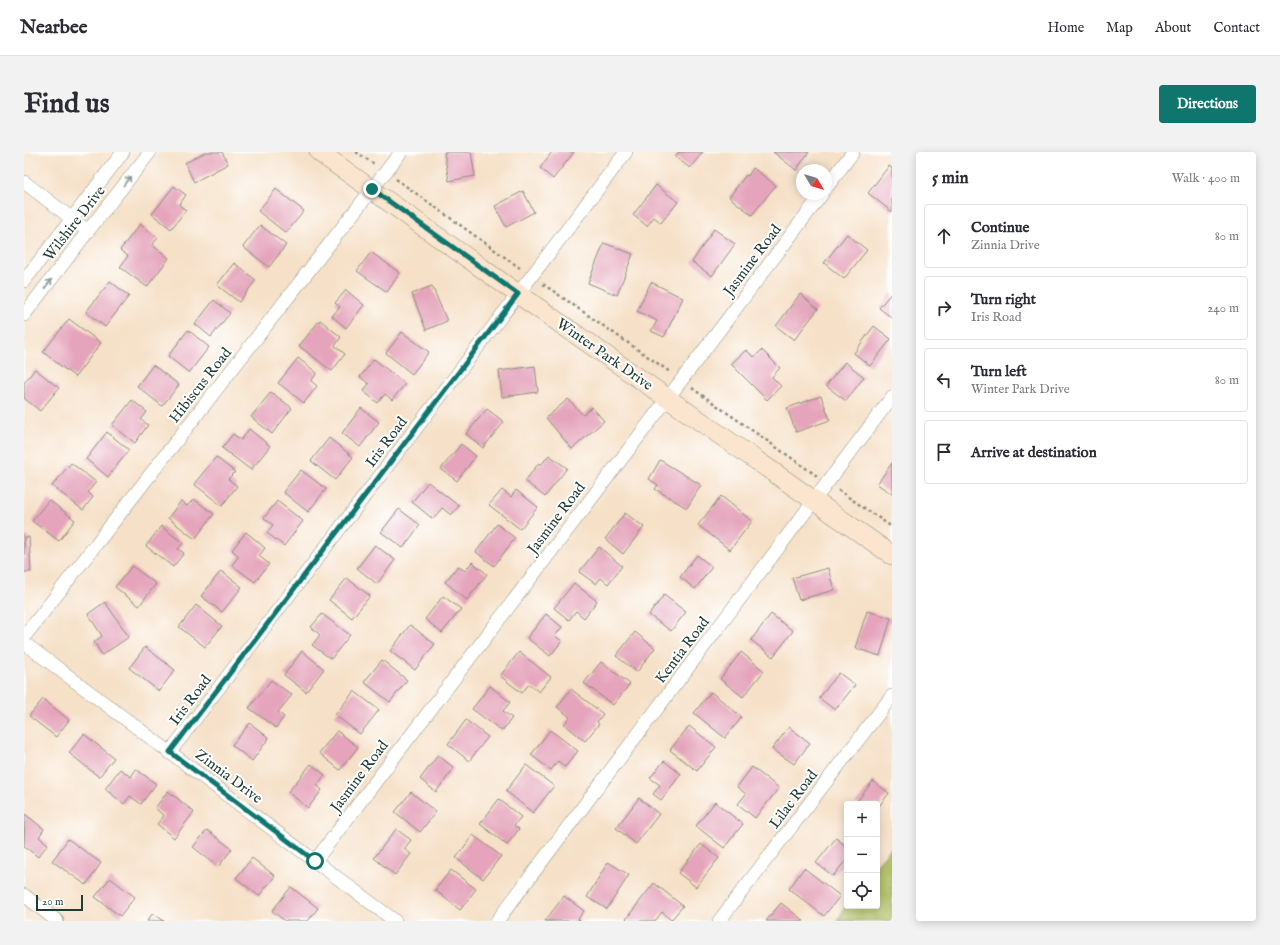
<!DOCTYPE html>
<html lang="en">
<head>
<meta charset="utf-8">
<style>
  body { margin:0; font-family:"IM FELL English",serif; background:#f2f2f3; color:#2b2b33 }
  .controls { position:absolute; right:12px; bottom:12px; display:grid; overflow:hidden; border-radius:4px; box-shadow:0 2px 10px #0003 }
  .controls button { width:36px; height:36px; display:grid; place-items:center; padding:0; border:0; border-bottom:1px solid #e1e1e2; background:#fff; color:#2b2b33; font:20px sans-serif }
  .compass { position:absolute; left:772px; top:12px; width:36px; height:36px; border-radius:50%; background:#fff; box-shadow:0 2px 10px #0003; rotate:128deg }
  .scale { position:absolute; left:12px; bottom:10px; width:47px; box-sizing:border-box; padding-left:4px; border:2px solid #1f3d34; border-top:0; font-size:11px; line-height:14px; white-space:nowrap; color:#1f3d34; -webkit-text-stroke:3px #fff; paint-order:stroke }
  .stop { position:absolute; width:12px; height:12px; margin:-9px; border:3px solid #0f766e; border-radius:50%; background:#fff }
  .stop.end { background:#0f766e; border-color:#fff; box-shadow:0 1px 4px #0008 }
  .list { margin:0; padding:0; list-style:none }
  h2 { display:flex; justify-content:space-between; align-items:center; height:52px; margin:0; padding:0 16px; font-size:17px }
  h2 small { font-size:13px; font-weight:400; color:#7c7c81 }
  .list li { display:grid; grid-template-columns:26px 1fr auto; gap:12px; align-items:center; box-sizing:border-box; height:64px; margin:0 8px 8px; padding:0 8px; border:1px solid #e1e1e2; border-radius:4px }
  .list b { display:block; font-size:15px; white-space:nowrap }
  .list p { margin:0; font-size:13px; white-space:nowrap; color:#7c7c81 }
  .list em { font-size:13px; font-style:normal; color:#7c7c81 }
  .icon { flex:none; width:22px; height:22px; fill:none; stroke:currentColor; stroke-width:2; stroke-linecap:round; stroke-linejoin:round }
  .map { position:relative; flex:none; width:868px; height:769px; overflow:hidden; border-radius:4px }
  header { display:flex; align-items:center; gap:24px; box-sizing:border-box; height:56px; padding:0 20px; background:#fff; border-bottom:1px solid #e1e1e2 }
  header strong { font-size:19px }
  nav { display:flex; gap:22px; margin-inline-start:auto; font-size:14px }
  .intro { display:flex; align-items:center; justify-content:space-between; box-sizing:border-box; height:96px; padding:0 24px }
  h1 { margin:0; font-size:28px }
  .button { padding:10px 18px; border-radius:4px; background:#0f766e; color:#fff; font-size:14px; font-weight:700 }
  main { display:flex; gap:24px; padding:0 24px }
  aside { flex:1; background:#fff; border-radius:4px; box-shadow:0 2px 10px #0003 }
  .map>svg:first-child { display:block }
  .green { fill:#acbc5f; stroke:#667c4a }
  .building { fill:#e5a4bb }
  .lines { fill:none; stroke-linecap:round; stroke-linejoin:round }
  .street-casing { stroke:#8a8e7e; stroke-width:14 }
  .secondary-casing { stroke:#8a8e7e; stroke-width:20 }
  .path { stroke:#8a8e7e; stroke-width:2.5; stroke-dasharray:3 3; stroke-linecap:butt }
  .street { stroke:#fff; stroke-width:13 }
  .secondary { stroke:#fce5cf; stroke-width:19 }
  .oneway { stroke:#8f9e9a }
  .route { stroke:#0f766e; stroke-width:5 }
  .labels { text-anchor:middle; stroke-width:4; stroke-linejoin:round; paint-order:stroke }
  .street-label { font-size:15px; fill:#1f3d34; stroke:#fff }
</style>
</head>
<body>
<header>
<strong>Nearbee</strong>
<nav><a>Home</a><a>Map</a><a>About</a><a>Contact</a></nav>
</header>
<div class="intro"><h1>Find us</h1><a class="button">Directions</a></div>
<main>
<div class="map">
<svg width="868" height="769" viewBox="0 0 868 769">
  <rect width="100%" height="100%" fill="#fff"/>
  <filter id="ink" filterUnits="userSpaceOnUse"><feTurbulence type="fractalNoise" baseFrequency=".025" numOctaves="2"/><feDisplacementMap in="SourceGraphic" scale="8" xChannelSelector="R" yChannelSelector="G"/><feConvolveMatrix kernelMatrix="1 2 1 2 8 2 1 2 1" color-interpolation-filters="sRGB"/></filter>
  <filter id="wash" filterUnits="userSpaceOnUse"><feTurbulence type="fractalNoise" baseFrequency=".012" numOctaves="4" result="noise"/><feDisplacementMap in="SourceGraphic" scale="16" xChannelSelector="R" yChannelSelector="G"/><feGaussianBlur stdDeviation="0.9" result="paint"/><feColorMatrix in="noise" values="0 0 0 0 0 0 0 0 0 0 0 0 0 0 0 0 0 1.4 0 .05"/><feComposite in="paint" operator="in"/></filter>
  <g filter="url(#wash)">
    <rect width="100%" height="100%" fill="#f6e0c7"/>
    <!-- green -->
    <path class="green" d="M868,695V769H813L823,752V754H853V712Z"/>
    <g id="blocks">
      <!-- building -->
      <g class="building">
        <path d="M182,0H198L204,12L170,30L161,11Z"/>
        <path d="M420,0H447L451,24L425,29Z"/>
        <path d="M528,0H550L529,27L516,16Z"/>
        <path d="M655,0H679L666,16L651,5Z"/>
        <path d="M749,0H785L772,18Z"/>
        <path d="M865,14L868,16V60L844,41Z"/>
        <path d="M729,16L752,33L728,63L705,45L722,23L724,24Z"/>
        <path d="M632,33L654,50L637,71L630,65L623,74L609,63Z"/>
        <path d="M150,34L162,43L155,53L162,58L147,77L128,62Z"/>
        <path d="M252,37L280,59L262,81L234,59Z"/>
        <path d="M499,39L510,60L482,75L471,54Z"/>
        <path d="M116,72L134,86L128,93L145,106L123,135L96,115L104,104L96,98Z"/>
        <path d="M236,73L262,93L245,115L219,95Z"/>
        <path d="M690,77L711,92L688,124L668,110Z"/>
        <path d="M823,82L843,98L820,127L800,111Z"/>
        <path d="M580,91L609,102L593,143L564,131Z"/>
        <path d="M347,100L376,121L363,140L333,119Z"/>
        <path d="M210,111L232,128L215,150L193,133Z"/>
        <path d="M86,129L105,144L81,175L62,160Z"/>
        <path d="M627,130L659,146L640,185L627,179L633,169L613,159Z"/>
        <path d="M408,134L423,169L402,178L388,142Z"/>
        <path d="M322,138L340,153L322,176L308,164L316,155L311,151Z"/>
        <path d="M868,140V166L855,156Z"/>
        <path d="M776,142L794,157L770,188L752,174Z"/>
        <path d="M190,148L206,161L187,185L171,172Z"/>
        <path d="M45,167L77,191L51,225L19,200Z"/>
        <path d="M296,168L317,185L311,194L321,202L308,219L275,194Z"/>
        <path d="M850,174L867,187L846,214L830,201Z"/>
        <path d="M164,178L185,195L165,221L144,204Z"/>
        <path d="M378,180L405,200L388,222L362,201Z"/>
        <path d="M722,198L730,205L738,198L756,216L748,225L757,234L743,248L707,212Z"/>
        <path d="M274,206L293,221L287,229L293,234L280,251L254,231Z"/>
        <path d="M350,207L381,232L368,248L361,242L354,251L339,239L345,232L336,225Z"/>
        <path d="M821,210L840,225L822,249L802,234Z"/>
        <path d="M129,213L155,233L138,254L113,234Z"/>
        <path d="M511,214L514,240L478,245L475,219Z"/>
        <path d="M11,217L35,236L16,259L0,246V231Z"/>
        <path d="M247,240L268,256L248,282L227,265Z"/>
        <path d="M797,244L806,268L772,280L763,256Z"/>
        <path d="M544,247L559,263L568,255L580,269L548,297L522,266Z"/>
        <path d="M108,248L123,260L117,268L124,273L111,291L88,273Z"/>
        <path d="M337,256L355,270L336,295L318,281Z"/>
        <path d="M463,257L480,270L459,296L442,282Z"/>
        <path d="M225,277L246,294L227,318L198,296L209,282L217,288Z"/>
        <path d="M83,280L105,298L84,325L62,307Z"/>
        <path d="M305,286L329,305L311,328L287,309Z"/>
        <path d="M437,292L452,304L433,329L417,317Z"/>
        <path d="M525,303L543,316L521,345L501,329L515,311L517,313Z"/>
        <path d="M192,305L211,320L204,327L213,334L198,354L170,332Z"/>
        <path d="M636,308L677,333L663,356L631,337L634,333L625,327Z"/>
        <path d="M47,311L72,330L64,340L69,345L59,358L28,334Z"/>
        <path d="M868,311V342L853,332Z"/>
        <path d="M277,318L302,337L284,360L259,340Z"/>
        <path d="M404,330L435,354L427,363L418,356L409,367L388,350Z"/>
        <path d="M478,338L487,345L492,338L514,355L496,377L465,353Z"/>
        <path d="M697,344L728,369L706,398L674,373Z"/>
        <path d="M170,347L190,362L171,387L144,366L157,349L163,354Z"/>
        <path d="M25,348L51,368L35,389L8,369Z"/>
        <path d="M253,349L279,369L260,394L243,381L249,373L240,366Z"/>
        <path d="M375,357L396,373L379,396L357,380Z"/>
        <path d="M601,361L620,375L599,402L581,387Z"/>
        <path d="M473,372L491,386L470,414L452,400Z"/>
        <path d="M137,374L159,391L154,397L160,401L149,415L122,394Z"/>
        <path d="M222,380L241,396L235,404L245,412L231,430L208,413L215,404L208,398Z"/>
        <path d="M0,385H5L7,420H0Z"/>
        <path d="M351,393L371,408L353,432L333,416Z"/>
        <path d="M575,395L598,414L584,432L577,426L572,432L555,420Z"/>
        <path d="M673,403L688,415L671,437L656,425Z"/>
        <path d="M448,410L463,422L443,448L421,430L434,414L441,419Z"/>
        <path d="M108,414L132,432L115,454L91,435Z"/>
        <path d="M804,416L810,438L775,448L768,426Z"/>
        <path d="M197,419L218,435L198,460L177,444Z"/>
        <path d="M323,426L346,444L328,466L305,448Z"/>
        <path d="M550,431L573,449L560,466L552,459L545,468L530,456Z"/>
        <path d="M640,443L662,460L647,479L625,463Z"/>
        <path d="M419,444L437,457L418,481L401,467Z"/>
        <path d="M81,450L105,485L78,503L70,490L78,484L64,462Z"/>
        <path d="M172,453L198,474L181,495L155,475Z"/>
        <path d="M843,459L867,466L856,504L831,496Z"/>
        <path d="M298,462L326,483L307,507L288,493L296,483L287,475Z"/>
        <path d="M522,462L538,475L531,484L538,489L526,504L503,486Z"/>
        <path d="M747,462L769,479L749,505L727,488Z"/>
        <path d="M386,473L411,492L391,518L366,499Z"/>
        <path d="M611,480L631,496L613,520L592,504Z"/>
        <path d="M121,495L151,518L135,539L105,516Z"/>
        <path d="M278,499L300,517L282,540L260,523Z"/>
        <path d="M495,500L527,525L515,540L505,532L498,541L476,524Z"/>
        <path d="M717,500L740,519L719,545L696,527Z"/>
        <path d="M358,508L383,528L366,550L340,530Z"/>
        <path d="M577,510L606,532L589,553L560,531Z"/>
        <path d="M815,521L831,533L811,558L795,546Z"/>
        <path d="M247,528L268,543L254,560L260,565L252,576L225,556Z"/>
        <path d="M466,534L486,550L479,559L488,566L478,579L448,557Z"/>
        <path d="M547,537L579,562L573,570L575,572L561,589L540,572L546,565L533,555Z"/>
        <path d="M330,539L355,558L336,582L311,563Z"/>
        <path d="M687,540L718,565L701,586L670,561Z"/>
        <path d="M19,547L45,568L32,585L5,564Z"/>
        <path d="M442,568L464,585L445,609L424,592Z"/>
        <path d="M226,571L245,586L228,609L208,593Z"/>
        <path d="M665,574L692,595L673,619L646,598Z"/>
        <path d="M765,575L786,591L770,612L748,597Z"/>
        <path d="M526,578L554,599L541,615L534,609L527,618L507,603Z"/>
        <path d="M313,579L334,595L316,618L295,601Z"/>
        <path d="M60,582L90,606L75,625L45,601Z"/>
        <path d="M414,603L430,616L412,640L396,627Z"/>
        <path d="M640,609L657,622L637,648L629,642L636,633L626,626Z"/>
        <path d="M287,612L301,623L293,633L298,638L284,656L264,640Z"/>
        <path d="M502,613L530,634L509,661L482,639Z"/>
        <path d="M728,615L755,636L731,666L714,652L722,642L713,635Z"/>
        <path d="M96,617L107,625L112,617L132,632L117,652L106,644L100,652L81,637Z"/>
        <path d="M849,629L865,641L853,657V652H831Z"/>
        <path d="M144,639L170,660L150,686L133,672L140,664L131,656Z"/>
        <path d="M387,640L412,660L396,680L371,660Z"/>
        <path d="M615,646L635,662L612,692L592,676Z"/>
        <path d="M475,647L497,665L490,673L495,677L483,693L456,672Z"/>
        <path d="M691,650L719,672L700,696L672,674Z"/>
        <path d="M1,662L20,677L15,685L24,692L14,705L0,694Z"/>
        <path d="M372,677L387,688L380,697L387,702L371,723L350,706Z"/>
        <path d="M183,678L208,697L194,715L169,695Z"/>
        <path d="M449,683L477,704L459,727L432,706Z"/>
        <path d="M812,686L823,695V707L809,724L792,711Z"/>
        <path d="M44,687L77,711L62,733L28,709Z"/>
        <path d="M677,692L695,706L672,735L654,721Z"/>
        <path d="M228,706L251,724L235,744L212,726Z"/>
        <path d="M584,710L605,723L583,757L563,745Z"/>
        <path d="M780,716L816,744L800,764L765,737Z"/>
        <path d="M427,718L452,737L436,758L411,738Z"/>
        <path d="M86,726L111,745L96,764L71,745Z"/>
        <path d="M630,731L659,754L647,768L638,760L631,769H604L602,767Z"/>
        <path d="M267,735L294,756L284,769H261L248,759Z"/>
        <path d="M540,744L560,759L554,767L556,769H521Z"/>
        <path d="M757,751L780,769H742Z"/>
        <path d="M129,761L140,769H123Z"/>
      </g>
    </g>
  </g>
  <g filter="url(#ink)">
    <use href="#blocks" fill-opacity="0" stroke="#8a8e7e" stroke-width="1"/>
    <g class="lines">
      <defs>
        <g id="street">
          <path d="M0,30L64,79"/>
          <path d="M802,36L829,0"/>
          <path d="M0,129L99,0"/>
          <path d="M0,163L64,79L126,0"/>
          <path d="M0,485L377,0"/>
          <path d="M0,491L371,769"/>
          <path d="M146,600L602,0"/>
          <path d="M291,709L644,246L798,42"/>
          <path d="M0,743L33,769"/>
          <path d="M473,769L868,245"/>
          <path d="M695,769L868,544"/>
        </g>
        <path id="secondary" d="M295,0L494,142L868,403"/>
      </defs>
      <!-- street casing -->
      <use href="#street" class="street-casing"/>
      <!-- secondary casing -->
      <use href="#secondary" class="secondary-casing"/>
      <!-- path -->
      <g class="path">
        <path d="M332,0L350,12"/>
        <path d="M372,27L496,116"/>
        <path d="M519,132L646,220"/>
        <path d="M668,236L793,324"/>
        <path d="M814,338L868,375"/>
      </g>
      <!-- street -->
      <use href="#street" class="street"/>
      <!-- secondary -->
      <use href="#secondary" class="secondary"/>
    </g>
    <!-- one-way arrows -->
    <defs><path id="oneway-shaft" d="M-6 0H5M1.5-3L5.5 0L1.5 3" fill="none" stroke-width="1.6" stroke-linecap="round" stroke-linejoin="round"/></defs>
    <g class="oneway">
      <use href="#oneway-shaft" transform="translate(103 29) rotate(-52)"/>
      <use href="#oneway-shaft" transform="translate(24 132) rotate(-53)"/>
    </g>
  </g>
  <g class="lines" filter="url(#ink)">
    <!-- route -->
    <path class="route" d="M291,709L146,600L494,142L348,37"/>
  </g>
  <g class="labels">
    <!-- street labels -->
    <g class="street-label">
      <text transform="translate(50 71) rotate(-52)" y="5">Wilshire Drive</text>
      <text transform="translate(728 108) rotate(-53)" y="5">Jasmine Road</text>
      <text transform="translate(581 202) rotate(35)" y="5">Winter Park Drive</text>
      <text transform="translate(176 233) rotate(-52)" y="5">Hibiscus Road</text>
      <text transform="translate(362 290) rotate(-53)" y="5">Iris Road</text>
      <text transform="translate(532 366) rotate(-53)" y="5">Jasmine Road</text>
      <text transform="translate(658 498) rotate(-53)" y="5">Kentia Road</text>
      <text transform="translate(166 548) rotate(-53)" y="5">Iris Road</text>
      <text transform="translate(205 624) rotate(37)" y="5">Zinnia Drive</text>
      <text transform="translate(335 624) rotate(-53)" y="5">Jasmine Road</text>
      <text transform="translate(769 647) rotate(-53)" y="5">Lilac Road</text>
    </g>
  </g>
</svg>
<div class="controls">
<button>+</button>
<button>−</button>
<button><svg class="icon" aria-label="locate" viewBox="0 0 24 24"><circle cx="12" cy="12" r="6"/><path d="M12 2v4M12 18v4M2 12h4M18 12h4"/></svg></button>
</div>
<svg class="compass" viewBox="-18 -18 36 36"><path d="M0-13l5 13h-10z" fill="#e53935"/><path d="M0 13l5-13h-10z" fill="#7c7c81"/></svg>
<div class="scale">20 m</div>
<div class="stop" style="left:291px;top:709px"></div>
<div class="stop end" style="left:348px;top:37px"></div>
</div>
<aside>
<h2>5 min<small>Walk · 400 m</small></h2>
<ul class="list">
<li><svg class="icon" aria-label="ahead" viewBox="0 0 24 24"><path d="M12 20V5M6 11l6-6 6 6"/></svg><div><b>Continue</b><p>Zinnia Drive</p></div><em>80 m</em></li>
<li><svg class="icon" aria-label="right" viewBox="0 0 24 24"><path d="M7 20v-9h11M14 6l5 5-5 5"/></svg><div><b>Turn right</b><p>Iris Road</p></div><em>240 m</em></li>
<li><svg class="icon" aria-label="left" viewBox="0 0 24 24"><path d="M17 20v-9H6M10 6l-5 5 5 5"/></svg><div><b>Turn left</b><p>Winter Park Drive</p></div><em>80 m</em></li>
<li><svg class="icon" aria-label="arrive" viewBox="0 0 24 24"><path d="M6 21V4h12l-3 4 3 4H6"/></svg><div><b>Arrive at destination</b></div></li>
</ul>
</aside>
</main>
</body>
</html>
